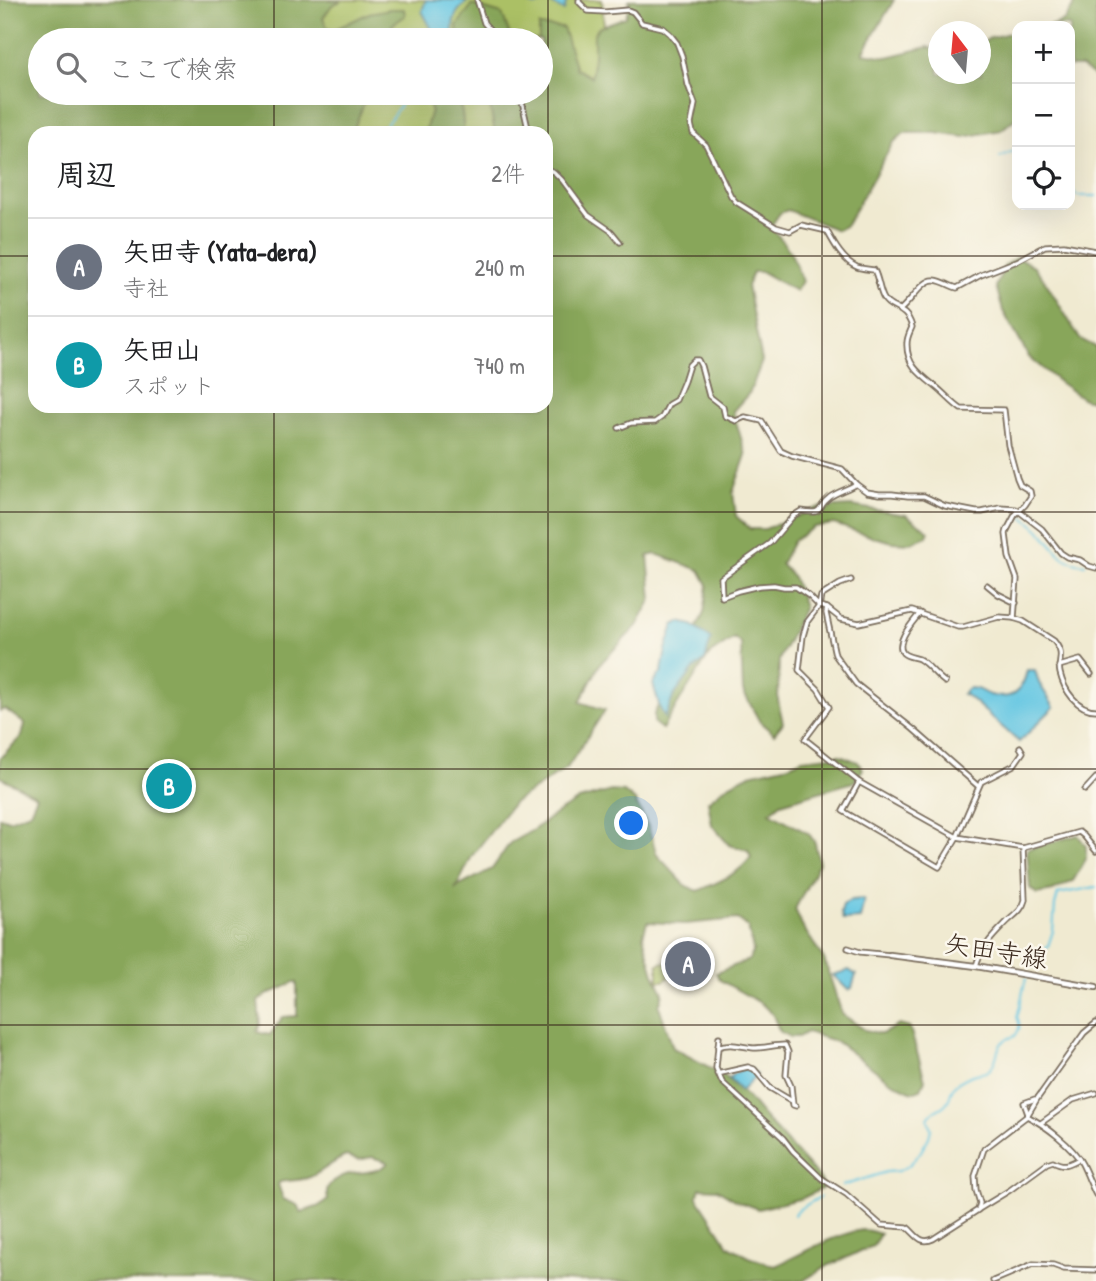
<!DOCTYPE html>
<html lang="ja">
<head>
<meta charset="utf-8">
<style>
  body { margin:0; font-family:"Patrick Hand","Klee One",sans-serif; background:#f2f2f2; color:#202124 }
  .controls { position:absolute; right:21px; top:21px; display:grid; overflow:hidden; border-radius:14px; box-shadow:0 7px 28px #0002 }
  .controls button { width:63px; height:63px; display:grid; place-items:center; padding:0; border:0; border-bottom:2px solid #e0e0e0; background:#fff; color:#202124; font:35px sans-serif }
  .compass { position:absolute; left:928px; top:21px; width:63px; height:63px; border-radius:50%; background:#fff; box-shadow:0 7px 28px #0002; rotate:344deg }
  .you { position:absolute; left:632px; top:824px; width:24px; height:24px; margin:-18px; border:5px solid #fff; border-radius:50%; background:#1a73e8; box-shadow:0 0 0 10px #1a73e833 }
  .badge { display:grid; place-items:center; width:46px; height:46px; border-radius:50%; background:#0b8043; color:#fff; font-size:23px; font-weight:700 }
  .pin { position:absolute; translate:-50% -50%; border:4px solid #fff; box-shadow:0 2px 7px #0006 }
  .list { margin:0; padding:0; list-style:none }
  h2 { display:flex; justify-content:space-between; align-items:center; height:91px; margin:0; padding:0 28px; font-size:30px }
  h2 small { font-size:23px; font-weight:400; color:#757577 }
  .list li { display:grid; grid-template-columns:46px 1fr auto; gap:21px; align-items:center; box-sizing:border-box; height:98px; padding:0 28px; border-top:2px solid #e0e0e0 }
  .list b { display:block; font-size:26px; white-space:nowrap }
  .list p { margin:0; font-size:23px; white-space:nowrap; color:#757577 }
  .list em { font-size:23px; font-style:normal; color:#757577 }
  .icon { flex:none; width:38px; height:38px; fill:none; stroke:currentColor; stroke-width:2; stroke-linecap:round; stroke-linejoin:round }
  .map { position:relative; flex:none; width:1096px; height:1281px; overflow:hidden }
  .search { position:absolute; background:#fff; box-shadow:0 7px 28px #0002; left:28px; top:28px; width:525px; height:77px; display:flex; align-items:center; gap:18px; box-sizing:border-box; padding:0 24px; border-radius:38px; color:#757577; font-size:26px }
  .panel { position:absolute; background:#fff; box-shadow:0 7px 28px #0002; left:28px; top:126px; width:525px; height:287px; border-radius:21px }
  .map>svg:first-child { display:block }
  .green { fill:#abc065; stroke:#737542; stroke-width:2 }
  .forest { fill:#88a65a; stroke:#62683c; stroke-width:2; fill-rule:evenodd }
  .water { fill:#64c6e2; stroke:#507880; stroke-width:2 }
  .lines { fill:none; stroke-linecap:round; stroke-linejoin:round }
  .stream { stroke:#64c6e2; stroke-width:2 }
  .street-casing { stroke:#7a6d5d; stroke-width:7 }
  .secondary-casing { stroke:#7a6d5d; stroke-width:8 }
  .street { stroke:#fff; stroke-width:3.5 }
  .secondary { stroke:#fff; stroke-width:4.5 }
  .grid { fill:none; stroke:#3b2a1e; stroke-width:2; stroke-opacity:0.55 }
  .labels { text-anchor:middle; stroke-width:5; stroke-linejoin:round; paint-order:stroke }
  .street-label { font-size:26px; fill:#3b2a1e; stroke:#fbf7ec }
</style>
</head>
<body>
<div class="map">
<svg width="1096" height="1281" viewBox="0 0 1096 1281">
  <rect width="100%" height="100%" fill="#fbf7ec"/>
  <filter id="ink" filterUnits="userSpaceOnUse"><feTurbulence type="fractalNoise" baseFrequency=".0143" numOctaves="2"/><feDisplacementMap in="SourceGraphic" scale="14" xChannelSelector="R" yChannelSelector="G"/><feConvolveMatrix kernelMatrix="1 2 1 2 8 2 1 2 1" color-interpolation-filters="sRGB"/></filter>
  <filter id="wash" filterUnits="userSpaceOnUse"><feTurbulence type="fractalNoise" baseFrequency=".00686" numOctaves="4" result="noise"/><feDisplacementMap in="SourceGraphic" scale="28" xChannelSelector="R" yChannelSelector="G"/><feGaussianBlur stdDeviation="1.57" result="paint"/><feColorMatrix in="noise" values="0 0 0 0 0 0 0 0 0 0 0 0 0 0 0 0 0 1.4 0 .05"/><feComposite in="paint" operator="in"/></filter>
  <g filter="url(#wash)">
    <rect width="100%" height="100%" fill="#f0ead1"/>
    <!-- green -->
    <g class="green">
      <path d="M310,0H602L609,89L546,133H342L340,93H541V40H319Z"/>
      <path d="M665,962L668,964L669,977L664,981H658V964Z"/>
    </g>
    <!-- forest -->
    <g class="forest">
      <path d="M0,0H343L332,5L323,18L327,27L334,30L369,13L390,9H404L405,16L393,24L384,40H40V93H368L352,133H35V406H546V133H495L489,101L484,93H541L544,67L541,55V40H539V26L563,28L576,69L591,77L594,56V33L599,27L626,17L630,1L628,0H894L863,53L887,57L928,47L938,51L939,74H981V44L990,38L1017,31V117L1001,130L964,137L936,133H904L893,143L846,225L837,230L788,210L780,213L771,226L791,253L802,281L796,291L762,272H753L747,286L762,361L750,392L733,411L746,455L733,492L736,516L750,529H765L817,508L852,506L906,515L929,531L927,536L910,543L893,542L873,537L834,524L814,527L793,541L781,564L793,577L804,607L779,660L778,700L783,723L774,734L760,722L743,691L741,644L734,638L709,655L662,729L654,723V714L704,613L708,585L700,570L656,554L648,556L652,599L637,626L600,664L580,702L605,710L567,768L513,803L472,856L456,888L492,869L510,843L533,830L557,813L579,800L611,791L624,792L635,801L648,826L657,855L686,886L698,891C718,882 738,875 751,857L748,850L729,845L712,825L708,801L728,785L750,774L789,765L802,759L840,755L858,762L863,769L854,782L781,803L770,812L809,834L815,843L819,863L795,909L802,926L824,959L842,1014L865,1030L882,1034L899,1025L910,1028L925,1080L921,1089L912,1092L890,1081L837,1042L807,1032L798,1037H790L780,1032L773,1015L762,1004L720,980L716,973L749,960L753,950L748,927L738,919L685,924L647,922L643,936L654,974L663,993L659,1006L673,1048L724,1075L749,1099L763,1116L821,1180L823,1188L803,1198L758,1209L739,1202L717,1189L700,1188L697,1197L729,1246L749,1257L775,1266C802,1254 834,1234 863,1230C869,1230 874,1232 880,1234L873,1246L825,1267L803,1281H0V817L9,820L30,812L37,796L0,777V758L22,736L25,724L5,709L0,711ZM294,982H297V1016L283,1017L270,1035L257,1032L260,1024L258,1001C269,991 282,990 294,982ZM346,1156L358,1160L372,1157L387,1162V1164C382,1168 378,1170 372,1171C355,1175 350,1170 334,1181C326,1187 326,1191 328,1200L317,1207L301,1212L297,1205L283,1199L278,1184L280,1182C290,1180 300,1181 310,1177C322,1172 333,1161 346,1156Z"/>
      <path d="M1077,0H1096V78L1081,67H1070V26H1049L1064,21Z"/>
      <path d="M472,5L502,14L512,40H458L457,26Z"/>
      <path d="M432,93H454C462,105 464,118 463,133H423L425,132L431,110L427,99Z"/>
      <path d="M1017,257L1034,266L1047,284L1080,339L1096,347V400H1085L1059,382L1029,357L1003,311L996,286L1005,265Z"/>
      <path d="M1078,835L1086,846V859L1073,881L1053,891L1037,894L1030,888L1027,849Z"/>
    </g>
    <!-- water -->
    <g class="water">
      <path d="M426,0H469C456,11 452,17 453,35L441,36L432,30L422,11Z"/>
      <path d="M518,0H567L564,11C551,4 552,0 535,6Z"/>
      <path d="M680,622L692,625L711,639L705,660L693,670L673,697L665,718L660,708L653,684L662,671L666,649L674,625Z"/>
      <path d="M1027,670H1035L1039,683L1054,707L1019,742L969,697L962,694L968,688C982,688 979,692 990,695C1012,701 1023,691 1027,670Z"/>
      <path d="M864,899L860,919L843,920L841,913L843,905L852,900Z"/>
      <path d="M849,970L856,975L852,988L848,990L833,975Z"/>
      <path d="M742,1069H751L757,1075L741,1091L729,1079L732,1075Z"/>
    </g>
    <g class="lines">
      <!-- stream -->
      <g class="stream">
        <path d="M380,133L399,107L405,93"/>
        <path d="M1000,157L1017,149"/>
        <path d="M1070,187L1077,196H1096"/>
        <path d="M1019,514C1028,520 1038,528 1045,536C1059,552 1061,562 1085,564"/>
        <path d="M1034,967L1040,951L1048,946L1053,931L1055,905L1058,894L1096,887"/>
        <path d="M842,1186L886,1172L899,1171L908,1166L920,1153L929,1137L931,1129L928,1119C932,1109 942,1110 947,1102C952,1096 950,1087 957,1083C962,1080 970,1075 976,1074C982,1072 987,1074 991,1068C1002,1053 992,1043 1015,1036C1020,1029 1021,1025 1017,1017C1021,1004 1022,992 1026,979"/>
        <path d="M794,1215L796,1211L820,1197"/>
      </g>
    </g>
  </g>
  <g filter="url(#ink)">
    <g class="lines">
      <defs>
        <g id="street">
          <path d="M477,0L484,23L499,40"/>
          <path d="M579,0V2L588,11L605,12L628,10L633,12L642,23L663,28L670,34L677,43L682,56L688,85L695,104L691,124L693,133L706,145L731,196L736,202L776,227L790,231L801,225L827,231C834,244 843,261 857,267C862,269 869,269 874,270C879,279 879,291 884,299C890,311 906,305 912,327C910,332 907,337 907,343C906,365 921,375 936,387C945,394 952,403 961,409L1004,410L1008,445L1017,478L1020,485L1030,491L1031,496L1025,505L1015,515L1007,530L1006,534L1009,557L1017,579L1014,618"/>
          <path d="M520,93L529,133"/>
          <path d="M546,169L554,172L562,180L588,215L611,231L620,242"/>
          <path d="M901,309C911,301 924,278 935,280C943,281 950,286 957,288L981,275L1017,261L1045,246L1064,245L1096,251"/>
          <path d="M619,428L631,423L655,422L662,417L669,404L676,400L684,381L689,365L694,360H698L701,366L709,396L723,407L725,416L736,421L745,417L762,421L781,451L792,456L842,469L856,484L867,492L879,494H892L908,496H924L945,506L976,512H982L1000,508L1016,509L1042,529L1061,553L1067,557L1080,560L1089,566L1096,568"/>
          <path d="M856,484C848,489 837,492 830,497C815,508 826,515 801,511L793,516L770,543L721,578L722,597L738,591L759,586L774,585L784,587H796L809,596L819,606L827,608L841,619L859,623L912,611L958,627H963L999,617L1013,618L1023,621L1054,641C1066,656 1057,659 1060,673C1064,690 1077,710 1096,710"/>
          <path d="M851,580L840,584L821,596L819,606L807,622L803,636L799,670L818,689L829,707L805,739L859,782L957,837L1023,848L1025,900C1022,912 1012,916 1004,925C992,937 980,950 976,966"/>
          <path d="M987,585L998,594L1016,603"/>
          <path d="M827,608L826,613L835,655L856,684L913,729L978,786"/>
          <path d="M920,613C914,621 894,642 903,653C907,657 914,657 919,659C929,665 936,676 945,682"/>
          <path d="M1059,666L1080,660L1091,674"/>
          <path d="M859,782L843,811L939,867L957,837L981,782L1014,765L1023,752L1020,747"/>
          <path d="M1085,790L1096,778"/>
          <path d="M1023,848L1079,832L1084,836L1096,851"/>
          <path d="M848,948L860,952L890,955"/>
          <path d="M719,1037L716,1068L722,1082L783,1138L793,1151L821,1178L846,1194L881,1225L907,1227C916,1234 920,1245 933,1239L978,1210L980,1203L976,1190L975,1176L984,1149L1027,1116L1037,1099L1084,1033L1096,1023"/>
          <path d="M718,1047C731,1042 741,1047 754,1048C764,1048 775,1045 785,1045L788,1052L786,1075L791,1086L793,1105L796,1106"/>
          <path d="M717,1074L748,1067L754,1069L770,1088L792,1101"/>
          <path d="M1028,1114L1024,1103L1035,1099"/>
          <path d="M1027,1116C1045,1125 1073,1146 1082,1164C1087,1174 1091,1185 1096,1195"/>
          <path d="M1041,1123L1073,1100L1096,1093"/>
          <path d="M979,1209L1010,1190L1047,1163L1053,1161C1064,1167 1068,1165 1079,1159"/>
          <path d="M993,1281L1033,1264L1053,1265L1064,1269L1096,1270"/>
        </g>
        <path id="secondary" d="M890,955L976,966L1096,987"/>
      </defs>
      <!-- street casing -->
      <use href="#street" class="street-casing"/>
      <!-- secondary casing -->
      <use href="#secondary" class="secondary-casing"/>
      <!-- street -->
      <use href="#street" class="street"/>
      <!-- secondary -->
      <use href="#secondary" class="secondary"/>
    </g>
  </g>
  <!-- grid -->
  <path class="grid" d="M274,0V40M548,0V1281M822,0V1281M274,93V133M0,256H35M546,256H1096M274,406V1281M0,512H1096M0,769H1096M0,1025H1096"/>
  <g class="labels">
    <!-- street labels -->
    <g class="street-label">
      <text transform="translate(996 951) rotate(9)" y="9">矢田寺線</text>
    </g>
  </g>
</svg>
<div class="controls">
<button>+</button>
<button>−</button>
<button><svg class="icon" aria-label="locate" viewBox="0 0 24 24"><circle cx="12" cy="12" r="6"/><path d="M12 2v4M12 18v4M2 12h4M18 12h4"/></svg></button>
</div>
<svg class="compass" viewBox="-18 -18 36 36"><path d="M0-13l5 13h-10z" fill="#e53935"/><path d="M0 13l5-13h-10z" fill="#757577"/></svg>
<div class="you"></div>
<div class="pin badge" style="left:688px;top:964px;background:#6b7280">A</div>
<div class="pin badge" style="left:169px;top:786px;background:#0f9aa8">B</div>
<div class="search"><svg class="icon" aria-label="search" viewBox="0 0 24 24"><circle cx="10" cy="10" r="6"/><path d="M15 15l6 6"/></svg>ここで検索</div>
<section class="panel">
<h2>周辺<small>2件</small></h2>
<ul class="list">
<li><span class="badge" style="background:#6b7280">A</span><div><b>矢田寺 (Yata-dera)</b><p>寺社</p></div><em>240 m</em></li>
<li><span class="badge" style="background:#0f9aa8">B</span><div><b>矢田山</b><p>スポット</p></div><em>740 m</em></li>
</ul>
</section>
</div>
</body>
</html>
